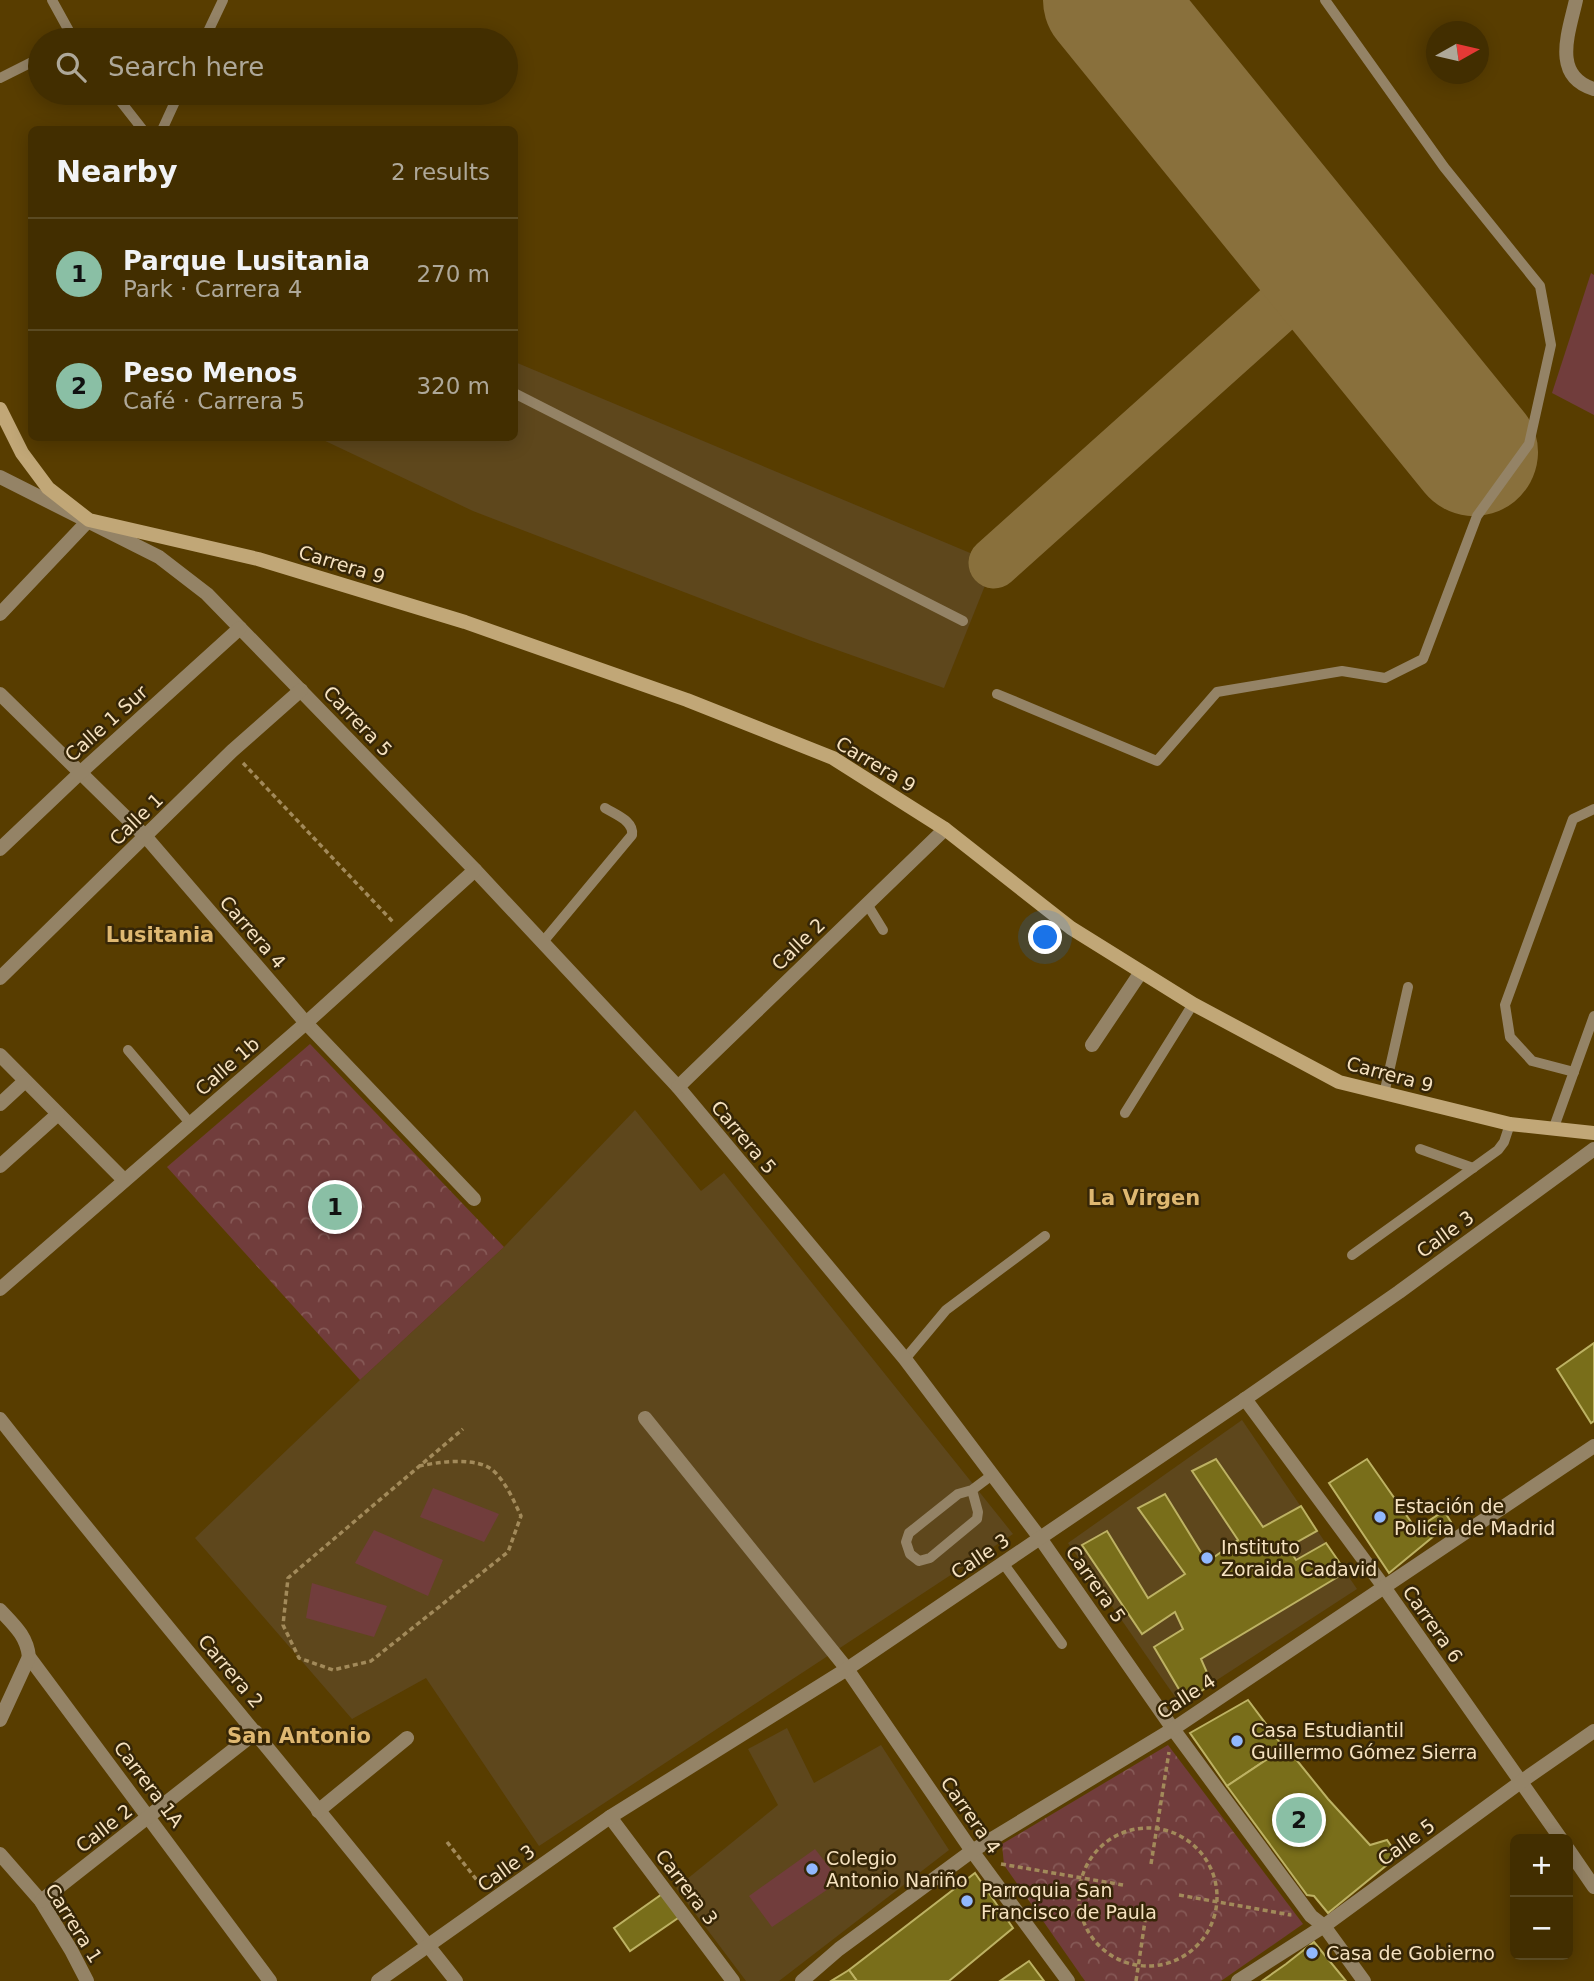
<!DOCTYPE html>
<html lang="en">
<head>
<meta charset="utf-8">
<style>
  body { margin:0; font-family:"DejaVu Sans",sans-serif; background:#4c3a0f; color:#f1f3f6 }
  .controls { position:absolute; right:21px; bottom:21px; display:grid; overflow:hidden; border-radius:10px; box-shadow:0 4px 18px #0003 }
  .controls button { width:63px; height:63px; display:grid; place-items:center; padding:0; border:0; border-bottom:2px solid #5a4a22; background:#422e00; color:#f1f3f6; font:35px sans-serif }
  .compass { position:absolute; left:1426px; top:21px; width:63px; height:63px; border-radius:50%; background:#422e00; box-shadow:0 4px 18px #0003; rotate:82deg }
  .you { position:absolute; left:1046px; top:938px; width:24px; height:24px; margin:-18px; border:5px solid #fff; border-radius:50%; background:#1a73e8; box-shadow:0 0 0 10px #1a73e833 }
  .badge { display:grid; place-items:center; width:46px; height:46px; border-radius:50%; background:#8abfa5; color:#111; font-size:23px; font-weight:700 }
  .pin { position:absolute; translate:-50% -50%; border:4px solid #fff; box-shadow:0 2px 7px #0006 }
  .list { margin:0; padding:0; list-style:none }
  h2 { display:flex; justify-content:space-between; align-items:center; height:91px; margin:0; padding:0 28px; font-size:30px }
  h2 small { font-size:23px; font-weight:400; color:#aea899 }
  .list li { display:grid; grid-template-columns:46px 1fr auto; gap:21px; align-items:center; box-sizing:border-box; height:112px; padding:0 28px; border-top:2px solid #5a4a22 }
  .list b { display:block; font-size:26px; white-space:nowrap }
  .list p { margin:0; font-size:23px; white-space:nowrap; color:#aea899 }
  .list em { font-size:23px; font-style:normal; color:#aea899 }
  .icon { flex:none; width:38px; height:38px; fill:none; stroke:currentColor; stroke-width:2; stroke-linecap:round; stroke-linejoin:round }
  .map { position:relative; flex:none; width:1594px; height:1981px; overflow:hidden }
  .search { position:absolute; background:#422e00; box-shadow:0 4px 18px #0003; left:28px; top:28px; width:490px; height:77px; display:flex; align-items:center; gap:18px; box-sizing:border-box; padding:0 24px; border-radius:38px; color:#aea899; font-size:26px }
  .panel { position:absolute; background:#422e00; box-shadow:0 4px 18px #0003; left:28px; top:126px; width:490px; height:315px; border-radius:10px }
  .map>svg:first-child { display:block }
  .built { fill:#5e471c }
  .grass { fill:#713d3c }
  .forest { fill:url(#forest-crowns) }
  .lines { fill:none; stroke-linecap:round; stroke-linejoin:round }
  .taxiway { stroke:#89703c; stroke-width:51 }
  .runway { stroke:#89703c; stroke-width:128 }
  .building { fill:#796e1a; stroke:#bdb263; stroke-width:2 }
  .path { stroke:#a28a5a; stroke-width:3.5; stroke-dasharray:5 3.5; stroke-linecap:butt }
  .lane { stroke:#948366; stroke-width:10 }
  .street { stroke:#948366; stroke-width:14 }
  .secondary { stroke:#c1a777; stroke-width:14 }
  .poi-dot { fill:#91b8fd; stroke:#362607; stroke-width:2.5 }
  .labels { text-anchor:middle; stroke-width:5; stroke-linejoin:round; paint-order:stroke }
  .street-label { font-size:19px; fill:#f6e2c0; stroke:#362607 }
  .poi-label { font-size:19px; fill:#f6e2c0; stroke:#362607; text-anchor:start }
  .neighbourhood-label { font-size:21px; font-weight:bold; fill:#dfb871; stroke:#362607 }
</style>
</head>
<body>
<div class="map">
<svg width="1594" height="1981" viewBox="0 0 1594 1981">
  <defs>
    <pattern id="forest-crowns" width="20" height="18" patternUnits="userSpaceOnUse" patternTransform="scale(1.75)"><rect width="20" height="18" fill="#713d3c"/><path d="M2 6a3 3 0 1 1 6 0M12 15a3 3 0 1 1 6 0" fill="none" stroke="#865956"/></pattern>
  </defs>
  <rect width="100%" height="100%" fill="#583d00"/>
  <!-- built -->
  <g class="built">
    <path d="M515,362L994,563L944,688L809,640L473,511L319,438H514Z"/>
    <path d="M635,1110L701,1191L724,1173L1013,1534L539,1846L426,1678L352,1719L195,1538L360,1380L504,1247Z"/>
    <path d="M1242,1420L1357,1589L1180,1704L1068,1543Z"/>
    <path d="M787,1728L814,1783L881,1745L949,1850L779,1981H746L676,1888L778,1805L748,1749Z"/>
  </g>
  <!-- grass -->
  <g class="grass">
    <path d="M1591,273L1594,275V415L1552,393Z"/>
    <path d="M433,1488L499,1514L484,1542L420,1517Z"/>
    <path d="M374,1530L443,1560L428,1596L355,1563Z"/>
    <path d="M312,1583L387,1606L374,1637L306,1618Z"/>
    <path d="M815,1849L840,1881L772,1927L749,1896Z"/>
  </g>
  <!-- forest -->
  <g class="forest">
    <path d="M310,1044L504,1247L360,1380L167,1167Z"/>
    <path d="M1168,1745L1303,1924L1221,1981H1085L1004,1865L1002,1844Z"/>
  </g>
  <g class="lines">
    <!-- taxiway -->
    <path class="taxiway" d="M994,563L1324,267"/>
    <!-- runway -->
    <path class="runway" d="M1107,0L1474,452"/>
  </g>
  <!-- building -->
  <g class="building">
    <path d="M1594,1343V1421L1591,1423L1557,1369Z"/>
    <path d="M1216,1459L1263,1527L1301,1506L1317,1531L1288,1547L1296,1560L1326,1543L1346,1572L1201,1659L1212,1684L1186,1701L1154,1647L1183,1629L1175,1612L1142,1634L1082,1545L1107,1531L1148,1598L1185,1574L1138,1508L1165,1494L1207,1562L1238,1540L1192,1471Z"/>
    <path d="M1367,1459L1416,1529L1444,1511L1451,1522L1389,1573L1329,1483Z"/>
    <path d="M1248,1700L1284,1748L1227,1786L1190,1733Z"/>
    <path d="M1284,1748L1295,1758L1328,1799L1370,1845L1387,1840L1398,1856L1328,1913L1314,1896L1307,1895L1227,1786Z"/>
    <path d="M975,1873L1013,1928L949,1981H857L849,1970Z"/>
    <path d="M665,1892L681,1916L630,1951L614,1928Z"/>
    <path d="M1314,1942L1346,1981H1262L1286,1964Z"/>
    <path d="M1029,1961L1044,1981H1000Z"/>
    <path d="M849,1970L857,1981H831Z"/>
  </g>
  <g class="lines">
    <!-- path -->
    <g class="path">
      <path d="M243,763L394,923"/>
      <path d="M419,1466C439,1462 467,1458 486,1466C502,1473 514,1501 521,1516L508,1552L371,1661L333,1670L299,1658L283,1625L288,1578L463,1429"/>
      <circle cx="1148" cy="1897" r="69"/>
      <path d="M447,1842L483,1888"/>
      <path d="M1001,1864L1123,1885"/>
      <path d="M1151,1864L1169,1752"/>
      <path d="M1179,1895L1291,1915"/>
      <path d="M1136,1981L1145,1921"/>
    </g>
    <!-- lane -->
    <g class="lane">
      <path d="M52,0L74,40"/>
      <path d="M204,40L223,0"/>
      <path d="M0,78L40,58"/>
      <path d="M114,93L143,130"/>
      <path d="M162,130L179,93"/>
      <path d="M514,393L963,621"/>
      <path d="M997,694L1157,761L1217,692L1342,671L1385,678L1423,659L1477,516L1529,444L1551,345L1540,286L1444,167L1325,0"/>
      <path d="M867,904L883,930"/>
      <path d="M542,943L632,835C634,821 616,815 605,808"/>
      <path d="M128,1050L190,1123"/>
      <path d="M1574,1072L1532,1061L1510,1037L1505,1005L1573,819L1594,809"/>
      <path d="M1384,1094L1408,987"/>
      <path d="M1125,1113L1193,1004"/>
      <path d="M1554,1127L1594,1016"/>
      <path d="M1420,1149L1473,1168"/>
      <path d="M1352,1255L1498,1150L1504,1142L1510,1124"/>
      <path d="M905,1359L946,1310L1045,1236"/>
      <path d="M972,1490L958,1494L909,1533L906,1542L910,1554L919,1561L930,1558L977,1519L978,1512L972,1490L992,1475"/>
      <path d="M1003,1563L1062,1644"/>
    </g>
    <!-- street -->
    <g class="street">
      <path d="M1576,0C1569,32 1551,76 1594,89"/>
      <path d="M0,477L159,557L207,594L475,870L678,1087L905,1359L1040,1538L1173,1729L1311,1916L1324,1926L1364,1981"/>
      <path d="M0,614L89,520"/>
      <path d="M0,694L146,837L306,1023L474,1199"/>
      <path d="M0,849L81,772L240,628"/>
      <path d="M0,978L232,751L301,690"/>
      <path d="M1092,1045L1141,972"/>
      <path d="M0,1055L124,1180"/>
      <path d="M678,1087L945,829"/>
      <path d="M0,1104L25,1081"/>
      <path d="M0,1166L58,1114"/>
      <path d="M0,1289L306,1023L475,870"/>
      <path d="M1245,1399L1384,1587L1561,1839"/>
      <path d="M645,1418L847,1669L972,1851L1068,1981"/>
      <path d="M0,1419C149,1609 307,1791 456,1981"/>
      <path d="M0,1610C14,1625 27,1636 29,1657L270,1981"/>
      <path d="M0,1720L29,1657"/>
      <path d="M318,1811L407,1738"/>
      <path d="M610,1817L733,1981"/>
      <path d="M1568,1849L1594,1887"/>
      <path d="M0,1854L41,1901L71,1950L87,1981"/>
      <path d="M41,1901L256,1732"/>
      <path d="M378,1981L610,1817L847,1669L1245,1399L1399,1292L1594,1149"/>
      <path d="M802,1981L839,1949L972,1851L1173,1729L1594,1446"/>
      <path d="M1238,1981L1324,1926L1522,1781L1594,1731"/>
    </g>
    <!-- secondary -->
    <path class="secondary" d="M0,409L22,453L48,488L89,520L258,559L465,622L687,700L833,758L945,829L1071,928L1193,1004L1339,1082L1510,1124L1594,1133"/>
  </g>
  <!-- markers -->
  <g class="poi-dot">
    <circle cx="1380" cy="1517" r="7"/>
    <circle cx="1207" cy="1558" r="7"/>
    <circle cx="1237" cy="1741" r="7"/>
    <circle cx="812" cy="1869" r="7"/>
    <circle cx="967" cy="1901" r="7"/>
    <circle cx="1312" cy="1953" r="7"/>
  </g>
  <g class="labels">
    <!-- street labels -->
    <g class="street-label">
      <text transform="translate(342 564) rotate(17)" y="7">Carrera 9</text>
      <text transform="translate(358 721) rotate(46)" y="7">Carrera 5</text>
      <text transform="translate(106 723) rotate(-42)" y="7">Calle 1 Sur</text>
      <text transform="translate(876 764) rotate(31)" y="7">Carrera 9</text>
      <text transform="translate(136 819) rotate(-44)" y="7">Calle 1</text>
      <text transform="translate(253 932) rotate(49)" y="7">Carrera 4</text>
      <text transform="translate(798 944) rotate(-44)" y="7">Calle 2</text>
      <text transform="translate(227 1066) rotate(-41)" y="7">Calle 1b</text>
      <text transform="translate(1390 1074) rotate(15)" y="7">Carrera 9</text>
      <text transform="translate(744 1137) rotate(50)" y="7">Carrera 5</text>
      <text transform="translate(1445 1234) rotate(-36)" y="7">Calle 3</text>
      <text transform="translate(980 1556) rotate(-34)" y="7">Calle 3</text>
      <text transform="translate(1096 1584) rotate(55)" y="7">Carrera 5</text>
      <text transform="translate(1433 1624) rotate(55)" y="7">Carrera 6</text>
      <text transform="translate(231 1671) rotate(50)" y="7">Carrera 2</text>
      <text transform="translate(1186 1696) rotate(-33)" y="7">Calle 4</text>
      <text transform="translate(149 1784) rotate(53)" y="7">Carrera 1A</text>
      <text transform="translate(971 1815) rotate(55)" y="7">Carrera 4</text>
      <text transform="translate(104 1828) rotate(-38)" y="7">Calle 2</text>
      <text transform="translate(1406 1842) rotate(-36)" y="7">Calle 5</text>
      <text transform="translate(506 1868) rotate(-36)" y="7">Calle 3</text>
      <text transform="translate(687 1887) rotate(53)" y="7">Carrera 3</text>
      <text transform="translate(74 1923) rotate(58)" y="7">Carrera 1</text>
    </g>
    <!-- poi labels -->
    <g class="poi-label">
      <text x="1394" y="1513">Estación de<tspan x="1394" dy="22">Policia de Madrid</tspan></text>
      <text x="1221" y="1554">Instituto<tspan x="1221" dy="22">Zoraida Cadavid</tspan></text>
      <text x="1251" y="1737">Casa Estudiantil<tspan x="1251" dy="22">Guillermo Gómez Sierra</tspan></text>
      <text x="826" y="1865">Colegio<tspan x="826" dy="22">Antonio Nariño</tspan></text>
      <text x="981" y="1897">Parroquia San<tspan x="981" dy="22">Francisco de Paula</tspan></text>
      <text x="1326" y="1960">Casa de Gobierno</text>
    </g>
    <!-- neighbourhood labels -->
    <g class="neighbourhood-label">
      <text x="160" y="942">Lusitania</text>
      <text x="1144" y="1205">La Virgen</text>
      <text x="299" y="1743">San Antonio</text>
    </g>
  </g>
</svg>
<div class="controls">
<button>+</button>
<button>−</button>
</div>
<svg class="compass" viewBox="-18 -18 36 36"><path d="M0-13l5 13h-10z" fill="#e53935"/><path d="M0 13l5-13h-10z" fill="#aea899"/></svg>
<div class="you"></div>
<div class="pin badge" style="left:335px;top:1207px">1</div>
<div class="pin badge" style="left:1299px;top:1820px">2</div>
<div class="search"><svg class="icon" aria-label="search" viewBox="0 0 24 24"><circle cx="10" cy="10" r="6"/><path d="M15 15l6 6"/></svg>Search here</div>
<section class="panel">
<h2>Nearby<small>2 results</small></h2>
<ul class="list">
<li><span class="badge">1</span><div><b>Parque Lusitania</b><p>Park · Carrera 4</p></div><em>270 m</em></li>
<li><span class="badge">2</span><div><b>Peso Menos</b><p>Café · Carrera 5</p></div><em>320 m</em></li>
</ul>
</section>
</div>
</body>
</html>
